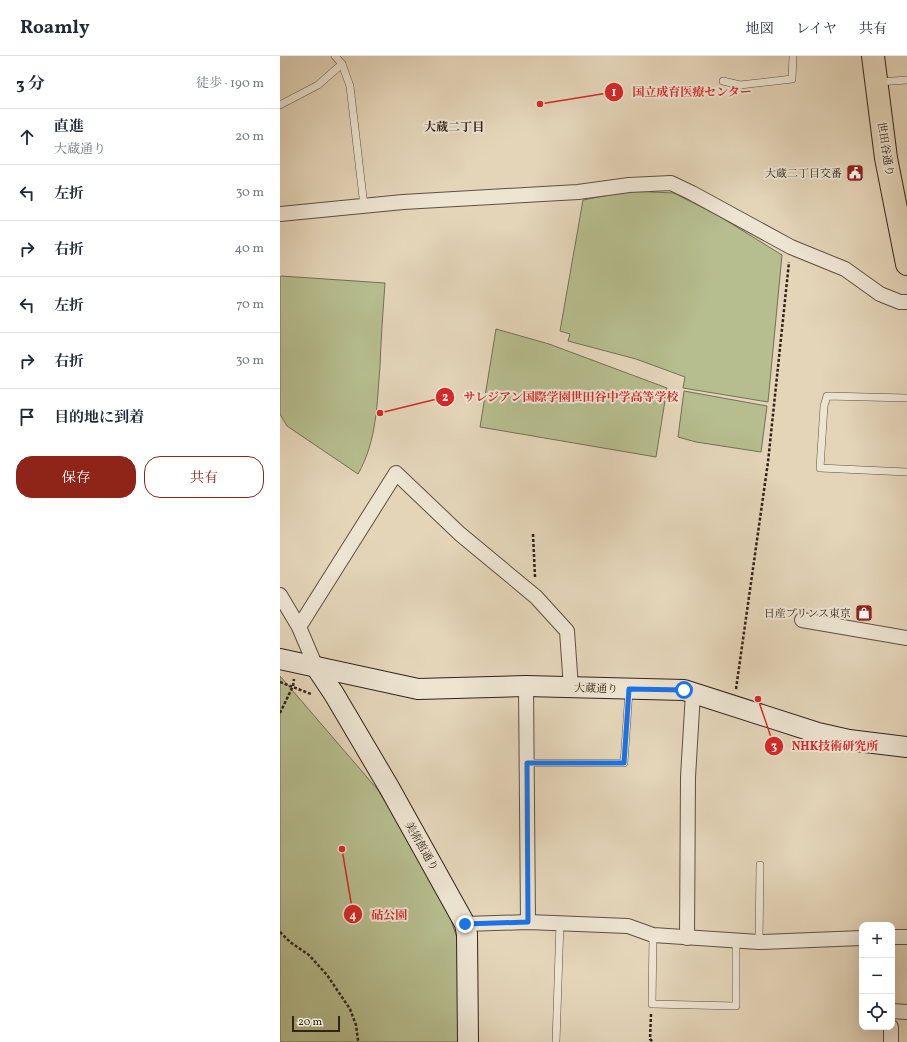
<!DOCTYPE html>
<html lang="ja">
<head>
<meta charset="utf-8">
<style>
  body { margin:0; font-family:Vollkorn,"Noto Serif JP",serif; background:#f2f2f3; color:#1f2937 }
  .controls { position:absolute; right:12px; bottom:12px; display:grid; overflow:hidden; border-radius:8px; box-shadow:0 4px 16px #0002 }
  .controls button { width:36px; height:36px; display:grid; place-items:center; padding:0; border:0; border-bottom:1px solid #e0e1e3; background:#fff; color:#1f2937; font:20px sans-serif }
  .scale { position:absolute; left:12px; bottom:10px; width:48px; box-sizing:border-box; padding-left:4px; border:2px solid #312319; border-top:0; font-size:11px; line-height:14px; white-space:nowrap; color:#312319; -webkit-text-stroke:3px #ede4d2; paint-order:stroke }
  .stop { position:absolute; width:12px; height:12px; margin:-9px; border:3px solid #1a73e8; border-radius:50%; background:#fff }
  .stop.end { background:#1a73e8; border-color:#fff; box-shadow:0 1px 4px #0008 }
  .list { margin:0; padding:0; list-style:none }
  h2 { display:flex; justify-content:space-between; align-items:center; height:52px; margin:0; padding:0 16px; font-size:17px }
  h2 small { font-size:13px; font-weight:400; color:#747a83 }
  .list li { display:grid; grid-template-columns:26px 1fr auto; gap:12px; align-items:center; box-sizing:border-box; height:56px; padding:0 16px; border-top:1px solid #e0e1e3 }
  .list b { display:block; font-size:15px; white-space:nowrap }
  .list p { margin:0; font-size:13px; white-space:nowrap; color:#747a83 }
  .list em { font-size:13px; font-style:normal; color:#747a83 }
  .actions { display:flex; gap:8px; padding:12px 16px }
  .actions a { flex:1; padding:9px 0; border:1px solid #8f2418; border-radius:16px; text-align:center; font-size:14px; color:#8f2418 }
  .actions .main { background:#8f2418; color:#fff }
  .icon { flex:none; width:22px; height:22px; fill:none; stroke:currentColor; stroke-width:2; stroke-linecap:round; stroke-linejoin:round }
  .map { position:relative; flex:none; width:627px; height:986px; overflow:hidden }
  header { display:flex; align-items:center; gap:24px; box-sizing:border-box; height:56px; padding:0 20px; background:#fff; border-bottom:1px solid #e0e1e3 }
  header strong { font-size:19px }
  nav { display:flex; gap:22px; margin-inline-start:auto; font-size:14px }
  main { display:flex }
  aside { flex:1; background:#fff }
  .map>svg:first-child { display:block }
  .green { fill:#b6bd8e; stroke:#747054 }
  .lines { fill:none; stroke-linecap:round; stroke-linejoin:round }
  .lane-casing { stroke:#5e5041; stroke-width:8 }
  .street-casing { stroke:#5e5041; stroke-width:16 }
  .secondary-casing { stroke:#312319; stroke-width:22 }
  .primary-casing { stroke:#312319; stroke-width:24 }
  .path { stroke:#312319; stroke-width:2.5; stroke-dasharray:3 2; stroke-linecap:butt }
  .lane { stroke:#ede4d2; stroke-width:7 }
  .street { stroke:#ede4d2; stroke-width:14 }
  .secondary { stroke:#ede4d2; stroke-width:20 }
  .primary { stroke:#e4d5b9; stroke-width:22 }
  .route { stroke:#1a73e8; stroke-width:5 }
  .labels { text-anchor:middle; stroke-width:4; stroke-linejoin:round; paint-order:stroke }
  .street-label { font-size:11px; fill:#312319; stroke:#ede4d2 }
  .poi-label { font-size:11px; fill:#312319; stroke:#ede4d2; text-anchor:end }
  .neighbourhood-label { font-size:12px; font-weight:bold; fill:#312319; stroke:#ede4d2 }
  .leader { fill:none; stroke:#d62828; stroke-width:1.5 }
  .callout-dot { fill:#d62828; stroke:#ede4d2; stroke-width:1.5 }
  .mark-label { font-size:12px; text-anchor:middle; font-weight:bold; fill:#fff }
  .callout-label { font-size:12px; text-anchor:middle; font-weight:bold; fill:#d62828; stroke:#ede4d2; stroke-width:4; stroke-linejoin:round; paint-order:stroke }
</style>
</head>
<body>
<header>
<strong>Roamly</strong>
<nav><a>地図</a><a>レイヤ</a><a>共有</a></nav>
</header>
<main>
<aside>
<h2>3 分<small>徒歩 · 190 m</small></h2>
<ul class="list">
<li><svg class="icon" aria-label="ahead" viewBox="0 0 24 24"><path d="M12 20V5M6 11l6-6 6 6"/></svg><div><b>直進</b><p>大蔵通り</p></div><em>20 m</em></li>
<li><svg class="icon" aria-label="left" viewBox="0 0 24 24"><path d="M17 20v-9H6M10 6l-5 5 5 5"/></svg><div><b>左折</b></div><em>30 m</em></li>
<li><svg class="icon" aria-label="right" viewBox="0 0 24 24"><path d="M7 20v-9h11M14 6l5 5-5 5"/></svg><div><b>右折</b></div><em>40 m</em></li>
<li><svg class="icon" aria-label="left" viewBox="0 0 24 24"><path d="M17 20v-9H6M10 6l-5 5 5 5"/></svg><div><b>左折</b></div><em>70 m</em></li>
<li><svg class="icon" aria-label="right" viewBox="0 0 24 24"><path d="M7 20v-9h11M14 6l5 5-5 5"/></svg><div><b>右折</b></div><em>30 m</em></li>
<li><svg class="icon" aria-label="arrive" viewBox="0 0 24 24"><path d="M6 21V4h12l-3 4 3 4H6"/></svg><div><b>目的地に到着</b></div></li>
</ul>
<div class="actions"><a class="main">保存</a><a>共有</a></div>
</aside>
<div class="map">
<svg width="627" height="986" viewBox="0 0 627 986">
  <rect width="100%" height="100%" fill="#e4d5b9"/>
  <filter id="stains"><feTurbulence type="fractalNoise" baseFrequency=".005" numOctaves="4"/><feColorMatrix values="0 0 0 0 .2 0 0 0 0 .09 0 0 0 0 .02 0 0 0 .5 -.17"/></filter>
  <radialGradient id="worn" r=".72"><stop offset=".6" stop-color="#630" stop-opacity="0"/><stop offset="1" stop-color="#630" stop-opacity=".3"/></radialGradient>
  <!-- green -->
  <g class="green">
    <path d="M350,135L394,137L439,160L502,199L488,346L403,332L405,321L356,303L288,285L290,278L280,275L303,144Z"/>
    <path d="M1,220L105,227C103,255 101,282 100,310C97,347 97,385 78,418L7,370L0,358V221Z"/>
    <path d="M216,273L269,288L387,332L376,401L200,371Z"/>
    <path d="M404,335L487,350L481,396L416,386L398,381Z"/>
    <path d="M0,620L98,734L164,843L177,882L184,986H0Z"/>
  </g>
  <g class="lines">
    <defs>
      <g id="lane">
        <path d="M55,0L62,8L70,30L84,150"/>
        <path d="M443,25L460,29L512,23L513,0"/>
        <path d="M599,26L627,24"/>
        <path d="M0,49L38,29L62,8"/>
        <path d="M627,342L547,340L544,350L540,412L627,416"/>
        <path d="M247,707H344L349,635"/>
        <path d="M373,879L372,948L456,950V884"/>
        <path d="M479,886L480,809"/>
        <path d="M276,986L280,867"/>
      </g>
      <g id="street">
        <path d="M0,158L123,146L298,136L349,129L391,127L412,137L511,191L565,213L600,238L620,246H627"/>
        <path d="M0,539L19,571L36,611"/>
        <path d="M522,564L627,582"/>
        <path d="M19,571L116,417L180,478L256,541L287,575L291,632"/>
        <path d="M246,630L248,866"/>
        <path d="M185,868L248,866L348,870L373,879L479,886L582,882"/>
        <path d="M612,881H627"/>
        <path d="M407,882L408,721L413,637"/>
        <path d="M612,955L627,956"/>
        <path d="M611,986V971"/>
      </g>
      <g id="secondary">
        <path d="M0,603L138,633L246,630L404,634L538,677L569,684L627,691"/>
        <path d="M36,611L54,638L110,733L185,868L187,878L188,986"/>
      </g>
      <path id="primary" d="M593,0L606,102L627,208"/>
    </defs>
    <!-- lane casing -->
    <use href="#lane" class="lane-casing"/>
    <!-- street casing -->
    <use href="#street" class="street-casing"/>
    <!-- secondary casing -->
    <use href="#secondary" class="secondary-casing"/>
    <!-- primary casing -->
    <use href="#primary" class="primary-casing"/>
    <!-- path -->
    <g class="path">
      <path d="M253,478L255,521"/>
      <path d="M0,626L31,638"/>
      <path d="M456,633L488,406L509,206"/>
      <path d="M0,657L13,630L14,623"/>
      <path d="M0,876L10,886L29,899L47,919L70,953L76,969L78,984L79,986"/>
      <path d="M371,958L370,983L373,986"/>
    </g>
    <!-- lane -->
    <use href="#lane" class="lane"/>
    <!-- street -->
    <use href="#street" class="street"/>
    <!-- secondary -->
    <use href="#secondary" class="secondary"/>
    <!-- primary -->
    <use href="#primary" class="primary"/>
  </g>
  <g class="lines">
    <!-- route -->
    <path class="route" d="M185,868L248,866L247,707H344L349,633L404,634"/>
  </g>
  <!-- icons -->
  <defs>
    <symbol id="civic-square" viewBox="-11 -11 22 22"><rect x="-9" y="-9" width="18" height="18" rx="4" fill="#8f2418" stroke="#ede4d2"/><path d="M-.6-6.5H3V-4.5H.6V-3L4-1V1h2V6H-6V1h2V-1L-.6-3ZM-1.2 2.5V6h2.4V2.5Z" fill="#fff"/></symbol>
    <symbol id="shop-square" viewBox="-11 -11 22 22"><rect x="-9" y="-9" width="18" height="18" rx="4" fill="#8f2418" stroke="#ede4d2"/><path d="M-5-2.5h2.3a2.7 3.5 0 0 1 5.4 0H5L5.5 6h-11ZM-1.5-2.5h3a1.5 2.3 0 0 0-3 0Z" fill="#fff"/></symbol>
  </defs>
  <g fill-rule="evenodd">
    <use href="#civic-square" x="565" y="107" width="20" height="20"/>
    <use href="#shop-square" x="574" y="547" width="20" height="20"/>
  </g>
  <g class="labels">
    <!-- street labels -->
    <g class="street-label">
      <text transform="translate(606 93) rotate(81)" y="4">世田谷通り</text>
      <text transform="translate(316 632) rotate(1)" y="4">大蔵通り</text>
      <text transform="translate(142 790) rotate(60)" y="4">美術館通り</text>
    </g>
    <!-- poi labels -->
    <g class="poi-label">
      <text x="562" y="121">大蔵二丁目交番</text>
      <text x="571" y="561">日産プリンス東京</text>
    </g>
    <!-- neighbourhood labels -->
    <g class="neighbourhood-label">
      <text x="174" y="75">大蔵二丁目</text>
    </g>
  </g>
  <!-- callouts -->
  <path class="leader" d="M260 48L334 36M100 357L165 341M478 643L494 690M62 793L73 858"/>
  <g class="callout-dot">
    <circle cx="260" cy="48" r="4"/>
    <circle cx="100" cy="357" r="4"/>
    <circle cx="478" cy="643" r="4"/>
    <circle cx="62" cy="793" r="4"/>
    <circle cx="334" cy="36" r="10"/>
    <circle cx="165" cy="341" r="10"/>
    <circle cx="494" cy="690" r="10"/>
    <circle cx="73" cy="858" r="10"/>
  </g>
  <g class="mark-label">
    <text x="334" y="40">1</text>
    <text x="165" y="345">2</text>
    <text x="494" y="694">3</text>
    <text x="73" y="863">4</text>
  </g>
  <g class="callout-label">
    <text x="412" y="40">国立成育医療センター</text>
    <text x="291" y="345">サレジアン国際学園世田谷中学高等学校</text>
    <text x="555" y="694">NHK技術研究所</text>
    <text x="109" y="863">砧公園</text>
  </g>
  <rect width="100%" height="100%" filter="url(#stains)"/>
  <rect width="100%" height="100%" fill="url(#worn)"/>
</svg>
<div class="controls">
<button>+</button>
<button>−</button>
<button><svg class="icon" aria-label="locate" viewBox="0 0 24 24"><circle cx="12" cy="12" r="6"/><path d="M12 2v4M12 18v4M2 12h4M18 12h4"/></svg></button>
</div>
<div class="scale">20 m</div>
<div class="stop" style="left:404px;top:634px"></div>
<div class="stop end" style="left:185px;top:868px"></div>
</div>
</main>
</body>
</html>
